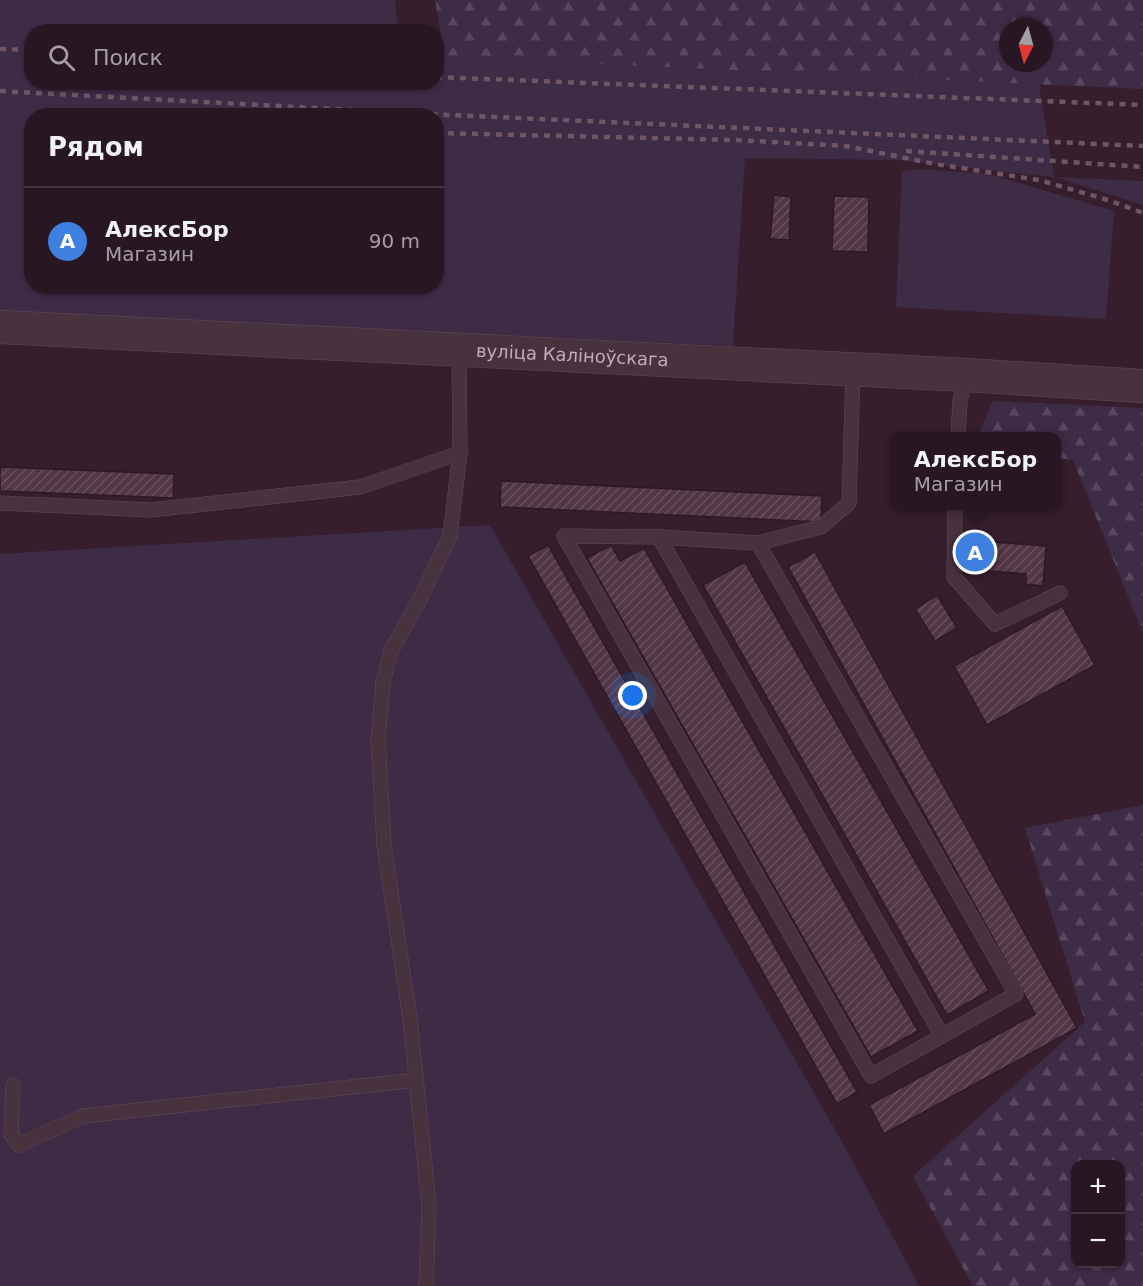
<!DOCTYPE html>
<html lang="ru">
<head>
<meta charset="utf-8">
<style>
  body { margin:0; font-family:"DejaVu Sans",sans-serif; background:#34232f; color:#f1f3f6 }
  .controls { position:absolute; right:18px; bottom:18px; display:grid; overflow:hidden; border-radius:12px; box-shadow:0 2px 4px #0004 }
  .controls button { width:54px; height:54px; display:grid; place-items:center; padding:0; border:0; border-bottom:2px solid #443540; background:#281622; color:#f1f3f6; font:30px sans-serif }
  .compass { position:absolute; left:999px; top:18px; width:54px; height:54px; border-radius:50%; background:#281622; box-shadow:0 2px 4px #0004; rotate:186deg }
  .you { position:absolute; left:633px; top:696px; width:21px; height:21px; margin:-15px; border:4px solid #fff; border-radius:50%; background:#1a73e8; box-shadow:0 0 0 9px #1a73e833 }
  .badge { display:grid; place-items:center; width:39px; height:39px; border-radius:50%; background:#fc79c2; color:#fff; font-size:20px; font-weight:700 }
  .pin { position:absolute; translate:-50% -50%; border:3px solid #fff; box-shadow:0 2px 6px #0006 }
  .popup { position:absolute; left:890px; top:432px; width:171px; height:78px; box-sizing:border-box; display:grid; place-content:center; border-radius:12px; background:#281622; filter:drop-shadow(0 2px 4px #0005); font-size:20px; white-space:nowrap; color:#a59fa5 }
  .popup b { font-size:22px; color:#f1f3f6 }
  .popup::after { content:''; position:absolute; left:50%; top:100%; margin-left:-12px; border:12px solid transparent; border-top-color:#281622 }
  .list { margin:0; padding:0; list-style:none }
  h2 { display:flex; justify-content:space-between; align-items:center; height:78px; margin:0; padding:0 24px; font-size:26px }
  h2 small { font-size:20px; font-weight:400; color:#a59fa5 }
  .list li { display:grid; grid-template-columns:39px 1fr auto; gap:18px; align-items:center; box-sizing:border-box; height:108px; padding:0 24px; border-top:2px solid #443540 }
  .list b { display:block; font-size:22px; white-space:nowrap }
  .list p { margin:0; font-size:20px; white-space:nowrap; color:#a59fa5 }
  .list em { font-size:20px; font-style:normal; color:#a59fa5 }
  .icon { flex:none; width:33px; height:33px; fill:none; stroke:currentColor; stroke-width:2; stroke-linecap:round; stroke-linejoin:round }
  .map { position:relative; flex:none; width:1143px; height:1286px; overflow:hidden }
  .search { position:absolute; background:#281622; box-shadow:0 2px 4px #0004; left:24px; top:24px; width:420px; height:66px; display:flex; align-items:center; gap:15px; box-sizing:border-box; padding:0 21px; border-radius:24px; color:#a59fa5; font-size:22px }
  .panel { position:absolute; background:#281622; box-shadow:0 2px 4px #0004; left:24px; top:108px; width:420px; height:186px; border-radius:24px }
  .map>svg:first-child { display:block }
  .green { fill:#3e2b46; fill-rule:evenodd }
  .forest { fill:url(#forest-firs); fill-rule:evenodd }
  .building { fill:url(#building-hatch); stroke:#2d1925; stroke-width:1.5 }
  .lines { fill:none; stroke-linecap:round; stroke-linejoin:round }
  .service-casing { stroke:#624c59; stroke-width:15 }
  .tertiary-casing { stroke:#624c59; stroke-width:34 }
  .service { stroke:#47323e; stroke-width:14 }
  .tertiary { stroke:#47323e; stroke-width:33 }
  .rail { stroke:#705565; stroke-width:4.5; stroke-dasharray:6 6; stroke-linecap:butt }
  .labels { text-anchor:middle; stroke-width:4.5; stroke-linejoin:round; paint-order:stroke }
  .street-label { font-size:18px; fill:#c4abb9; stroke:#2b1723 }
</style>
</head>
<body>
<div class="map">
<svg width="1143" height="1286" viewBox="0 0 1143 1286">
  <defs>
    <pattern id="forest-firs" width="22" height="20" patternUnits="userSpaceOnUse" patternTransform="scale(1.5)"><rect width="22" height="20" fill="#3e2b46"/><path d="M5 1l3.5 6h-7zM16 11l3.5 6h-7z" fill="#58475f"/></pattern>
    <pattern id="building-hatch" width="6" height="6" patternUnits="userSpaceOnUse" patternTransform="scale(1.5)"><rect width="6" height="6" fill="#523547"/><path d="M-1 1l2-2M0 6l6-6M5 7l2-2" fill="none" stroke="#69505f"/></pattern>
  </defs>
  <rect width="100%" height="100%" fill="#361e2d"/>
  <!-- green -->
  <g class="green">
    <path d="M0,0H395L398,31L32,32V82H436L437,55L445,57L1039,84L1054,177L1143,181V205L1054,177L896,160L745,158L733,346L0,311ZM32,116H436V286H32Z"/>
    <path d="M919,169L989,174L1114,211L1106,319L896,307L902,171Z"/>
    <path d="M490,525L846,1149L919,1286H0V554Z"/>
  </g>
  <!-- forest -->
  <g class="forest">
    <path d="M435,0H1143V89L445,57ZM1008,27H1044V63H1008Z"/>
    <path d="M993,401L1143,408V633L1073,460L1056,458V436H978Z"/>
    <path d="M1143,805V1286H973L913,1176L1085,1022L1025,828ZM1076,1164H1120V1264H1076Z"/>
  </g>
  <!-- building -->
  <g class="building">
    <path d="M774,195L791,197L789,240L770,239Z"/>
    <path d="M834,196L869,197L868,252L832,251Z"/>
    <path d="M0,467L174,474L173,498L0,491Z"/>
    <path d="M501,481L822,496L821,522L500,507Z"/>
    <path d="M967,540L1046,546L1043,586L1026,584V574L965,569Z"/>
    <path d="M548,545L857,1092L837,1104L528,556Z"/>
    <path d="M611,545L620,561L644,548L918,1031L871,1057L587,558Z"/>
    <path d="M815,552L1077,1028L884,1134L869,1105L1035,1014L788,567Z"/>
    <path d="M745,562L989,991L947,1015L703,585Z"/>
    <path d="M937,595L957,628L935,641L915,609Z"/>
    <path d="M1062,606L1095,665L987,725L954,666Z"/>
  </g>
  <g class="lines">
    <defs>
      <g id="service">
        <path d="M958,436L960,401L966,375"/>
        <path d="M0,503L151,510L360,487L460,453"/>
        <path d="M955,506L954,577L995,624L1060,593"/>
        <path d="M659,537L942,1036"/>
        <path d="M758,543L1016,994L871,1076L564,536L659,537L758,543L821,527L849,503L853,371"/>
        <path d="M13,1085L11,1134L19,1145L83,1116L416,1080"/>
        <path d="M426,1286L429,1205L410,1019L384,845L378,740L383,683L391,651L419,601L450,536L460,453L459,350"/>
      </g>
      <g id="tertiary">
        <path id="s1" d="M0,327L966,375L1143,386"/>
      </g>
    </defs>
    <!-- service casing -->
    <use href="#service" class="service-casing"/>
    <!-- tertiary casing -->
    <use href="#tertiary" class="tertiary-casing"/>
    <!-- service -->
    <use href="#service" class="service"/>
    <!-- tertiary -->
    <use href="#tertiary" class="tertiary"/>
    <!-- rail -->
    <g class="rail">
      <path d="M0,49L32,50"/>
      <path d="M436,77L1143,105"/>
      <path d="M0,91L429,114L1143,146"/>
      <path d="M436,133L735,140L846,146L935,164L1039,180L1108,200L1143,213"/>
      <path d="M906,151L1143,167"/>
    </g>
  </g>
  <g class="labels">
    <!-- street labels -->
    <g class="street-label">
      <text dy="6" stroke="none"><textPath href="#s1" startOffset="573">вуліца Каліноўскага</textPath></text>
    </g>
  </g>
</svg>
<div class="controls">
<button>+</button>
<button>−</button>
</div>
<svg class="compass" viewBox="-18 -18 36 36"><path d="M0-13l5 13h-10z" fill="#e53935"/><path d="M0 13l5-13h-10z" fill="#a59fa5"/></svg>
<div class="you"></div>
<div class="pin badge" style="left:975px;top:552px;background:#3f7fe0">A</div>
<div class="popup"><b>АлексБор</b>Магазин</div>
<div class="search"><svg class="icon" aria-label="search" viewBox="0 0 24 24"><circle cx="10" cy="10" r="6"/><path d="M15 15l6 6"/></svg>Поиск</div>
<section class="panel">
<h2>Рядом<small></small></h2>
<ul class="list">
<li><span class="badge" style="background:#3f7fe0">A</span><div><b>АлексБор</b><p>Магазин</p></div><em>90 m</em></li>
</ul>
</section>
</div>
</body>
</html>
